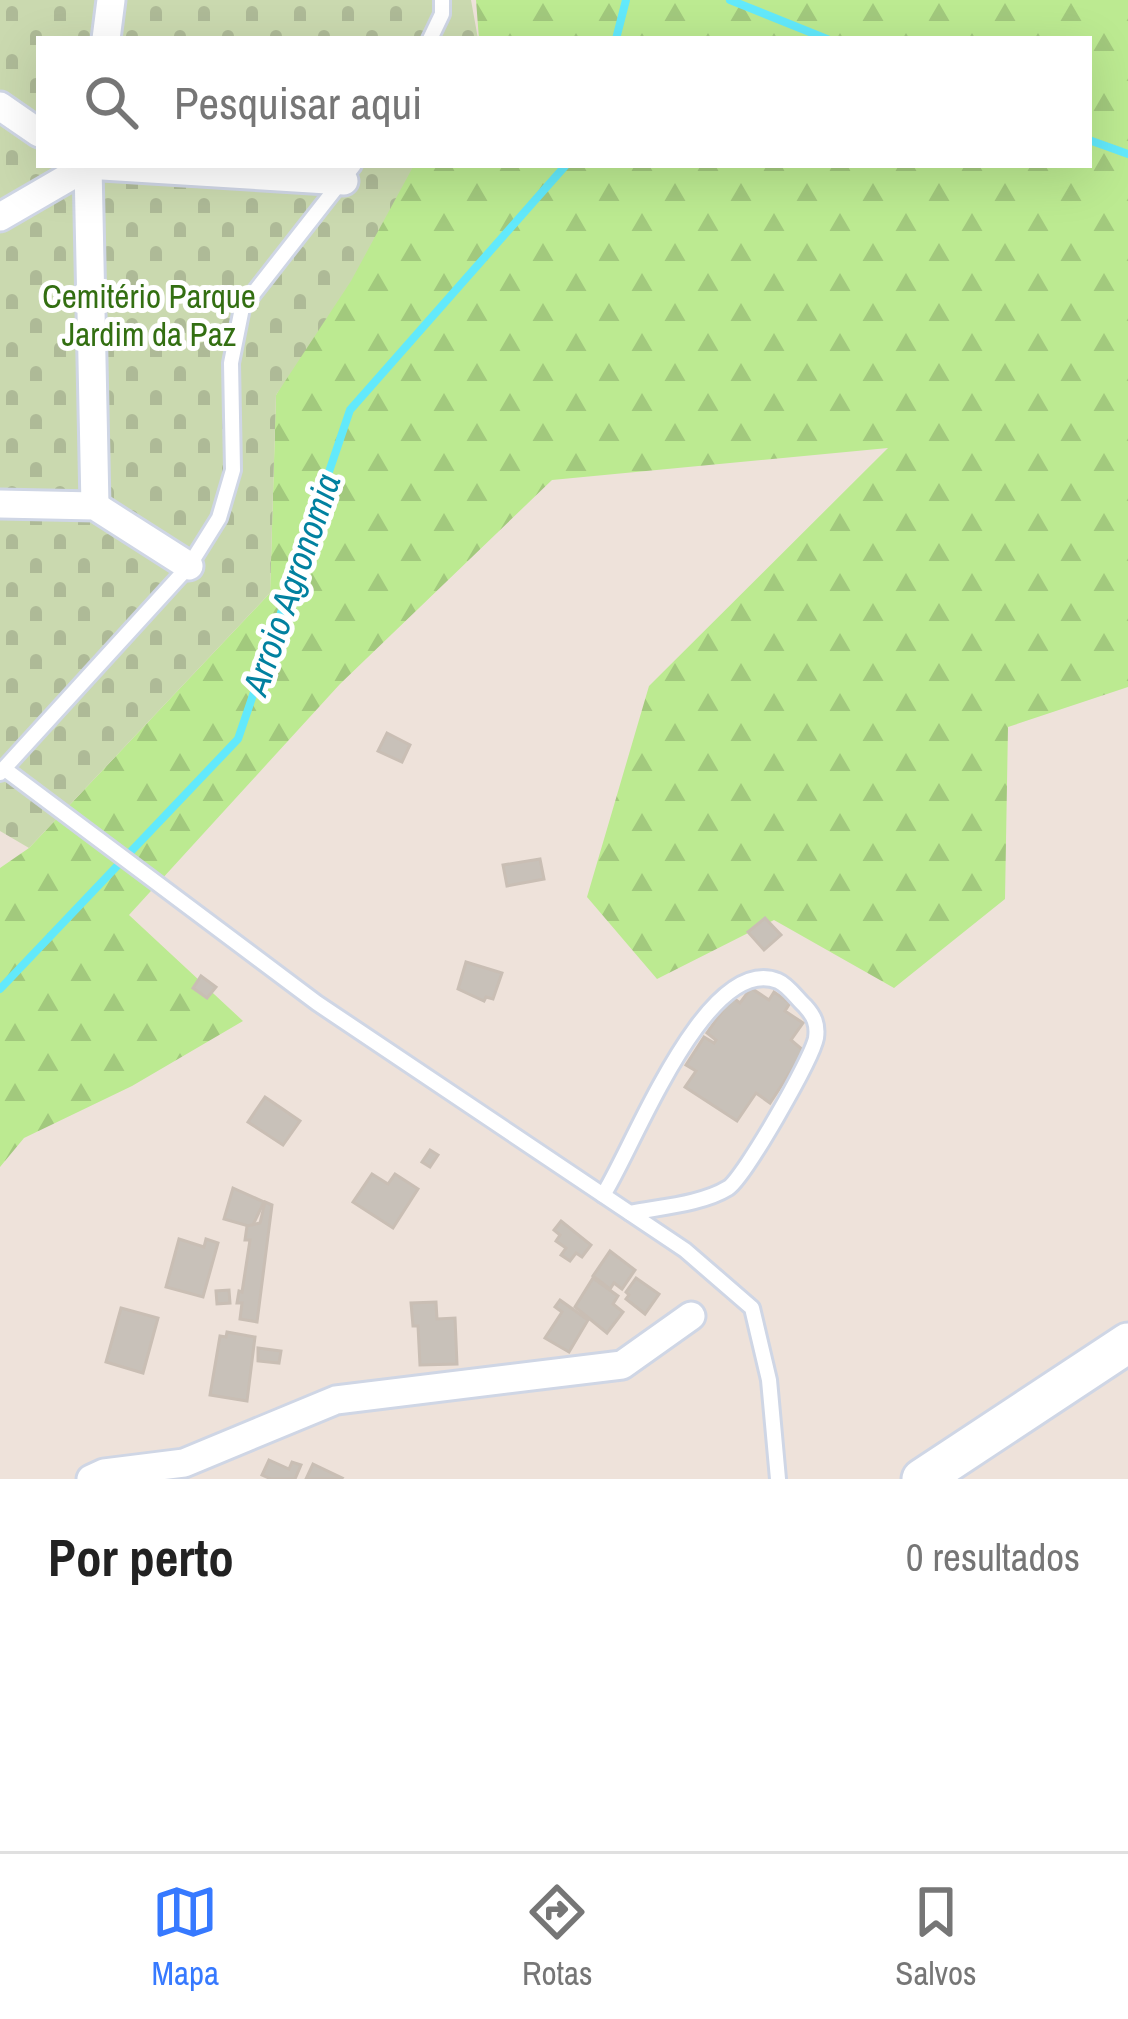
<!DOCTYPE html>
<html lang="pt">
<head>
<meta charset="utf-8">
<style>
  body { margin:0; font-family:"Archivo Narrow",sans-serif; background:#f6f6f6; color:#222 }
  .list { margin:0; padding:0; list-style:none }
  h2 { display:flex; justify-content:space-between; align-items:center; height:156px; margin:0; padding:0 48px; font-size:51px }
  h2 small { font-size:39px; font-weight:400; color:#767676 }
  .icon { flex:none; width:66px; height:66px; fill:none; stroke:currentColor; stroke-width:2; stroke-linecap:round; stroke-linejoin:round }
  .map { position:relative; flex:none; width:1128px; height:1479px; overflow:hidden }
  .search { position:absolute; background:#fff; box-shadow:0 12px 48px #0002; left:36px; right:36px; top:36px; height:132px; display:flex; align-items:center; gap:30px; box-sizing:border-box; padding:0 42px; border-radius:0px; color:#767676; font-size:45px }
  .sheet { height:372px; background:#fff }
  nav { display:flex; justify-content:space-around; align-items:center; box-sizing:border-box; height:168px; border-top:3px solid #e0e0e0; background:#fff; font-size:33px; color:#767676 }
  nav a { display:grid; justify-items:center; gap:6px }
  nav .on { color:#3679ff }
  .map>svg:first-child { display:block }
  .forest { fill:url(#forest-firs) }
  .cemetery { fill:url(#cemetery-stones) }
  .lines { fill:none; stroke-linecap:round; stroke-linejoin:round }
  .stream { stroke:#62e9fb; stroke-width:8 }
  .building { fill:#c8c1b9; stroke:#c9beb4; stroke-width:3 }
  .lane-casing { stroke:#cfd6e5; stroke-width:20 }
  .street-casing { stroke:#cfd6e5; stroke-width:33 }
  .secondary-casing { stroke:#cfd6e5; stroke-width:45 }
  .lane { stroke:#fff; stroke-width:14 }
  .street { stroke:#fff; stroke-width:27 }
  .secondary { stroke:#fff; stroke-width:39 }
  .labels { text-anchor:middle; stroke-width:10; stroke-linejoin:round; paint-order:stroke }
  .park-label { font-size:33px; fill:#336f12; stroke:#fff }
  .water-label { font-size:36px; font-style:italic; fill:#0181a0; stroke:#fff }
</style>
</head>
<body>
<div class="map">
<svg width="1128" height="1479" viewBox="0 0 1128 1479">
  <defs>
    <pattern id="forest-firs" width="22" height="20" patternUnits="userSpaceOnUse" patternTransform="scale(3)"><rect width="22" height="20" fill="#bcea91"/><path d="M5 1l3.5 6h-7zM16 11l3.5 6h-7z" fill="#a2c97d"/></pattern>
    <pattern id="cemetery-stones" width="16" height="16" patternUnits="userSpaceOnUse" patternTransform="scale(3)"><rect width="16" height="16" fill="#cad9af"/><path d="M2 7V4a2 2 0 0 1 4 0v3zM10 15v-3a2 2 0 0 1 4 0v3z" fill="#aeba97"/></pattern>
  </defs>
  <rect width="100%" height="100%" fill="#eee2da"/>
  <!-- forest -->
  <path class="forest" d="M476,0H1128V687L1008,727L1005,899L894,988L774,920L657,979L587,897L649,686L888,448L552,480L340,684L129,915L243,1021L132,1086L24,1138L0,1167V868L29,848L270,593L276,395L410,165H1089V39H479Z"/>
  <!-- cemetery -->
  <path class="cemetery" d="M0,0H471L478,39H39V165H414L351,281L276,395L270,593L29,848L0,831Z"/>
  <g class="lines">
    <!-- stream -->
    <g class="stream">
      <path d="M730,0L827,39"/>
      <path d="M616,39L626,0"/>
      <path d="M1089,140L1128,154"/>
      <path d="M0,989L238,739L350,410L566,165"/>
    </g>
  </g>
  <!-- building -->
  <g class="building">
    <path d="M387,733L410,745L402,762L378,751Z"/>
    <path d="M540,859L544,879L507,886L503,865Z"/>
    <path d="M765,918L781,935L764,950L748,932Z"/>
    <path d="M466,962L502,973L493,999L486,997L484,1001L458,989Z"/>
    <path d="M201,976L216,987L207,998L193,988Z"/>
    <path d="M751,988L769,1000L774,992L790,1003L785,1011L803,1023L791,1040L804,1051L770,1103L756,1093L737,1121L685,1087L696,1071L686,1065L704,1037L714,1043L716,1040L707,1033L732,997L740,1003Z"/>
    <path d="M265,1097L300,1121L283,1145L248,1122Z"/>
    <path d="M430,1150L438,1155L430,1167L422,1162Z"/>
    <path d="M372,1174L388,1184L395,1174L418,1189L393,1228L353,1202Z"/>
    <path d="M233,1188L264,1202L252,1227L224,1219Z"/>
    <path d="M265,1202L272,1205L257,1322L240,1319L242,1303H237L239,1291L242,1292L250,1240H245L247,1226L260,1223Z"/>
    <path d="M561,1221L591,1245L582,1257L576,1253L570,1261L561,1255L566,1248L556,1241L560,1235L554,1230Z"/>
    <path d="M179,1239L204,1247L206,1239L218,1243L203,1297L166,1287Z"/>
    <path d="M610,1251L635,1270L622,1289L614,1283L610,1289L593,1276Z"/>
    <path d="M593,1278L618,1296L613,1304L623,1312L607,1333L575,1307Z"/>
    <path d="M636,1278L659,1294L645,1314L626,1299L629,1295L626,1292Z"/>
    <path d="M229,1290L230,1303L217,1304L216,1291Z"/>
    <path d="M560,1300L588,1320L569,1352L545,1338L562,1312L555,1307Z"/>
    <path d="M436,1302L437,1319L455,1318L457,1364L420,1365L418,1326H413L411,1303Z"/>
    <path d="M121,1308L158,1318L143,1373L106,1362Z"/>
    <path d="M227,1332L255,1337L247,1401L210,1395L220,1336L226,1337Z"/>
    <path d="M258,1348L281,1351L279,1363L258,1361Z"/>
    <path d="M269,1460L289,1469L292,1462L301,1465L295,1479H271L262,1475Z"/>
    <path d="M313,1464L342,1478L341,1479H306Z"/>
  </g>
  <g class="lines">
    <defs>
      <g id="lane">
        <path d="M430,39L442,14V0"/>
        <path d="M6,770L317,1003L685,1250L752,1308L769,1380L778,1479"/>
        <path d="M0,773L189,566L219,518L233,470L231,363L242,308L354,165"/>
        <path d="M603,1195C633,1149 706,952 778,981C788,985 797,999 805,1006C814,1016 818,1024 816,1038C812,1059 744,1178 728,1188C702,1204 660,1207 630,1213"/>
      </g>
      <g id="street">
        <path d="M106,39L111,0"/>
        <path d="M0,106L39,133"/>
        <path d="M86,165L344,181"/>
        <path d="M88,165L95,506"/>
        <path d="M0,217L88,166"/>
        <path d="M0,504L95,506L189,566"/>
        <path d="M91,1479L104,1473L184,1463L336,1400L622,1365L691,1316"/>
      </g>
      <path id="secondary" d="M922,1479L1128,1343"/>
    </defs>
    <!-- lane casing -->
    <use href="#lane" class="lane-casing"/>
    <!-- street casing -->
    <use href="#street" class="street-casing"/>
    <!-- secondary casing -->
    <use href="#secondary" class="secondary-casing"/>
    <!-- lane -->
    <use href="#lane" class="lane"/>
    <!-- street -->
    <use href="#street" class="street"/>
    <!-- secondary -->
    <use href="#secondary" class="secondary"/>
  </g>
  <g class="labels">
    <!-- park labels -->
    <g class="park-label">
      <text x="149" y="308">Cemitério Parque<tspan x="149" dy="38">Jardim da Paz</tspan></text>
    </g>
    <!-- water labels -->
    <g class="water-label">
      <text transform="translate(291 584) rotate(-71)" y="13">Arroio Agronomia</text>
    </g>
  </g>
</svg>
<div class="search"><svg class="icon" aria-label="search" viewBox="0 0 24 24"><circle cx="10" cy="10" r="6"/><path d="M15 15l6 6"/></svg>Pesquisar aqui</div>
</div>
<section class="sheet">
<h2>Por perto<small>0 resultados</small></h2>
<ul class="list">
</ul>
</section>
<nav>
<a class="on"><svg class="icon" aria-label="map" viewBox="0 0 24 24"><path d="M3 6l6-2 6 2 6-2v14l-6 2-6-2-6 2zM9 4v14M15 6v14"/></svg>Mapa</a>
<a><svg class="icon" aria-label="directions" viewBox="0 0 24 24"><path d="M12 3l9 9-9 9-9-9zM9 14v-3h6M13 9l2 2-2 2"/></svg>Rotas</a>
<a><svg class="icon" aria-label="saved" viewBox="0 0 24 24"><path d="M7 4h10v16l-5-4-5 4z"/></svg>Salvos</a>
</nav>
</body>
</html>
